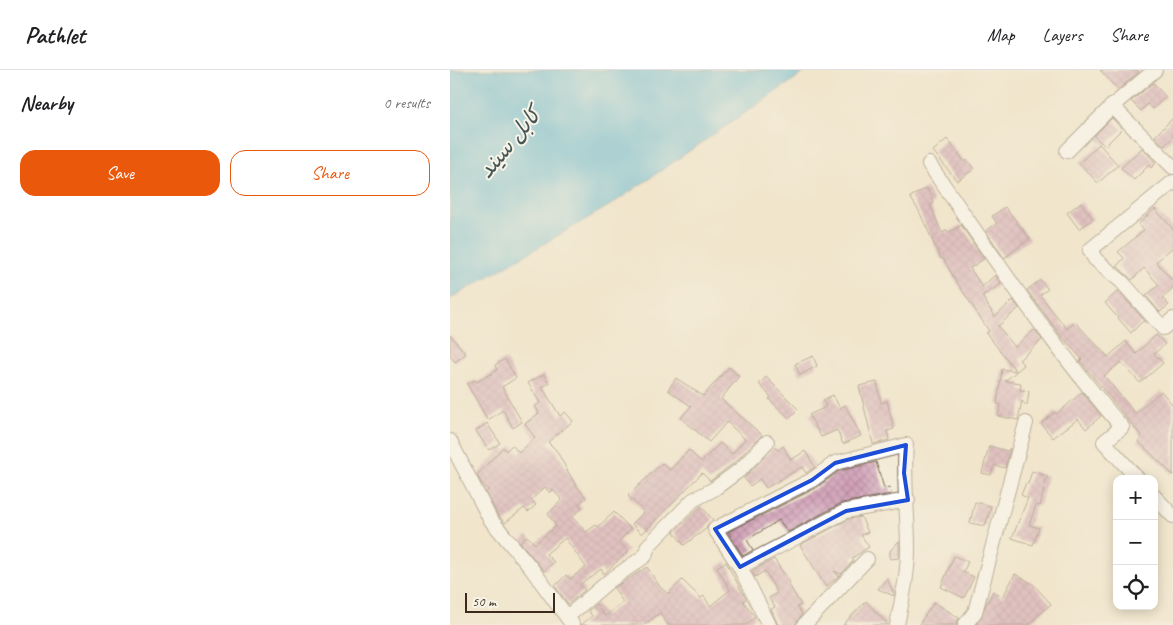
<!DOCTYPE html>
<html lang="en">
<head>
<meta charset="utf-8">
<style>
  body { margin:0; font-family:Caveat,"Playpen Sans Arabic",sans-serif; background:#f2f2f2; color:#202124 }
  .controls { position:absolute; right:15px; bottom:15px; display:grid; overflow:hidden; border-radius:10px; box-shadow:0 2px 12px #0003 }
  .controls button { width:45px; height:45px; display:grid; place-items:center; padding:0; border:0; border-bottom:1px solid #e0e0e0; background:#fff; color:#202124; font:25px sans-serif }
  .scale { position:absolute; left:15px; bottom:12px; width:90px; box-sizing:border-box; padding-left:5px; border:2px solid #3b2a1e; border-top:0; font-size:14px; line-height:18px; white-space:nowrap; color:#3b2a1e; -webkit-text-stroke:4px #f7f3e8; paint-order:stroke }
  .list { margin:0; padding:0; list-style:none }
  h2 { display:flex; justify-content:space-between; align-items:center; height:65px; margin:0; padding:0 20px; font-size:21px }
  h2 small { font-size:16px; font-weight:400; color:#757577 }
  .actions { display:flex; gap:10px; padding:15px 20px }
  .actions a { flex:1; padding:11px 0; border:1px solid #ea580c; border-radius:15px; text-align:center; font-size:18px; color:#ea580c }
  .actions .main { background:#ea580c; color:#fff }
  .icon { flex:none; width:28px; height:28px; fill:none; stroke:currentColor; stroke-width:2; stroke-linecap:round; stroke-linejoin:round }
  .map { position:relative; flex:none; width:723px; height:555px; overflow:hidden }
  header { display:flex; align-items:center; gap:30px; box-sizing:border-box; height:70px; padding:0 25px; background:#fff; border-bottom:1px solid #e0e0e0 }
  header strong { font-size:24px }
  nav { display:flex; gap:28px; margin-inline-start:auto; font-size:18px }
  main { display:flex }
  aside { flex:1; background:#fff }
  .map>svg:first-child { display:block }
  .water { fill:#5cb9da; stroke:#4c727c }
  .building { fill:url(#building-cross-hatch) }
  .lines { fill:none; stroke-linecap:round; stroke-linejoin:round }
  .street-casing { stroke:#7b6b5b; stroke-width:16 }
  .street { stroke:#fff; stroke-width:14 }
  .marked { fill:none; stroke:#1d4ed8; stroke-width:4; stroke-linejoin:round }
  .labels { text-anchor:middle; stroke-width:4; stroke-linejoin:round; paint-order:stroke }
  .water-label { font-size:22px; font-style:italic; fill:#455556; stroke:#f7f3e8 }
</style>
</head>
<body>
<header>
<strong>Pathlet</strong>
<nav><a>Map</a><a>Layers</a><a>Share</a></nav>
</header>
<main>
<aside>
<h2>Nearby<small>0 results</small></h2>
<ul class="list">
</ul>
<div class="actions"><a class="main">Save</a><a>Share</a></div>
</aside>
<div class="map">
<svg width="723" height="555" viewBox="0 0 723 555">
  <defs>
    <pattern id="building-cross-hatch" width="8" height="8" patternUnits="userSpaceOnUse" patternTransform="scale(1.25)"><rect width="8" height="8" fill="#cc95b2"/><path d="M0 0l8 8M0 8l8-8" fill="none" stroke="#a77a90"/></pattern>
  </defs>
  <rect width="100%" height="100%" fill="#f7f3e8"/>
  <filter id="ink" filterUnits="userSpaceOnUse"><feTurbulence type="fractalNoise" baseFrequency=".02" numOctaves="2"/><feDisplacementMap in="SourceGraphic" scale="10" xChannelSelector="R" yChannelSelector="G"/><feConvolveMatrix kernelMatrix="1 2 1 2 8 2 1 2 1" color-interpolation-filters="sRGB"/></filter>
  <filter id="wash" filterUnits="userSpaceOnUse"><feTurbulence type="fractalNoise" baseFrequency=".0096" numOctaves="4" result="noise"/><feDisplacementMap in="SourceGraphic" scale="20" xChannelSelector="R" yChannelSelector="G"/><feGaussianBlur stdDeviation="1.12" result="paint"/><feColorMatrix in="noise" values="0 0 0 0 0 0 0 0 0 0 0 0 0 0 0 0 0 1.4 0 .05"/><feComposite in="paint" operator="in"/></filter>
  <g filter="url(#wash)">
    <rect width="100%" height="100%" fill="#f1e5cc"/>
    <!-- water -->
    <path class="water" d="M0,0H358L162,134L0,229Z"/>
    <g id="blocks">
      <!-- building -->
      <g class="building">
        <path d="M650,0H686L689,2L668,20Z"/>
        <path d="M703,13L716,27L703,39L698,34L691,41L681,31Z"/>
        <path d="M662,48L672,59L655,76L644,66Z"/>
        <path d="M723,48V67L714,76L705,66Z"/>
        <path d="M497,69L515,92L517,90L524,99L507,111L483,81Z"/>
        <path d="M649,74L668,95L648,113L629,93Z"/>
        <path d="M692,78L706,93L701,98L699,95L684,110L671,98Z"/>
        <path d="M477,118L484,133L480,135L492,163L497,160L498,163L511,155L534,189L520,198L532,217L545,205L551,214L532,226L545,247L563,230L569,238L548,256L565,277L584,260L592,270L569,290L574,295L555,311L571,313L570,320L579,321L577,336L572,331L568,350L548,346L551,335L547,334L552,299L566,301L536,263L539,261L504,208L493,188L491,189L469,141L460,127Z"/>
        <path d="M631,132L643,149L629,159L617,143Z"/>
        <path d="M555,137L580,169L554,188L536,161L547,153L542,146Z"/>
        <path d="M705,139L723,159V177L706,192L723,211V218L712,228L719,235L710,242L696,226L709,215L694,198L682,210L667,196L674,188L668,182L694,160L688,154Z"/>
        <path d="M590,210L598,219L590,225L617,259L625,252L658,287L676,271L686,284L706,265L715,274L704,284L713,293L690,313L671,292L654,306L684,342L686,343L711,321L723,335V405L688,371L692,367L630,291L632,289L611,266L577,220Z"/>
        <path d="M668,221L697,253L693,251L681,263L655,233Z"/>
        <path d="M0,265L16,284L5,292L0,286Z"/>
        <path d="M363,286L367,296L350,305L345,294Z"/>
        <path d="M55,289L66,308L52,317L72,352L63,358L53,340L38,350L17,314L25,310L27,312L47,300L45,295Z"/>
        <path d="M279,297L289,306L271,329L312,365L285,392L260,411L252,403L192,464L182,454L194,442L178,426L212,393L220,400L239,380L251,392L270,373L282,384L295,369L277,352L259,372L231,348L241,336L218,320L226,308L253,326Z"/>
        <path d="M94,304L99,313L92,317L110,346L115,342L123,351L98,372L106,380L125,414L136,428L129,434L132,438L122,447L136,462L146,455L148,457L164,442L181,459L169,471L178,481L154,504L151,499L130,514L135,520L118,534L105,516L116,505L120,509L136,497L115,468L96,484L104,492L94,501L70,472L77,466L85,474L106,456L98,444L112,430L103,420L100,423L95,417L81,430L86,435L78,442L74,438L55,453L47,444L36,422L39,420L32,414L27,405L53,377L56,381L62,375L69,383L85,368L75,354L89,343L85,336L90,333L78,313Z"/>
        <path d="M316,307L348,339L339,348L319,329L321,327L309,314Z"/>
        <path d="M427,312L431,333L437,331L444,359L437,361L439,370L423,374L409,316Z"/>
        <path d="M632,322L651,346L636,359L628,349L603,368L591,354L605,342L607,344Z"/>
        <path d="M383,325L390,338L395,335L411,366L393,374L387,360L371,367L359,345L376,337L373,330Z"/>
        <path d="M37,353L50,373L39,380L26,361Z"/>
        <path d="M333,376L341,390L355,381L365,397L356,403L352,397L316,418L310,409L300,416L294,408L324,377L328,380Z"/>
        <path d="M539,376L557,381L560,378L555,398L544,395L541,405L532,403Z"/>
        <path d="M426,392L434,418L440,417L441,424L392,433L338,462L329,450L297,470L303,480L293,486L278,462L366,418L389,401Z"/>
        <path d="M582,401L597,406L590,436L586,435L579,455L589,458L583,475L562,468L578,428L571,425L576,413L578,414Z"/>
        <path d="M525,432L541,436L535,456L520,453Z"/>
        <path d="M251,436L263,450L258,454L256,459L234,475L224,462Z"/>
        <path d="M411,447L418,462L411,465L419,477L402,488L404,490L391,504L384,501L389,506L376,517L350,475L399,449Z"/>
        <path d="M449,471V488L440,489V481Z"/>
        <path d="M504,486L518,492L513,502L524,507L514,528L491,517Z"/>
        <path d="M324,489L340,513H338L351,535L347,537L352,544L345,555H328L321,539L325,537L319,528L327,523L315,501L305,507L302,501Z"/>
        <path d="M276,492L296,529L293,531L305,547L296,555H218L210,543L194,555H131L142,546L138,541L146,534L155,546L173,532L164,518L197,497L210,517L218,524L232,510L251,528L254,526L260,536L280,520L267,497Z"/>
        <path d="M565,504L583,514L601,534L578,555H526L543,521L553,527Z"/>
        <path d="M437,508L444,524V526L428,519Z"/>
        <path d="M416,531L438,555H393Z"/>
        <path d="M484,532L509,548L506,555H469Z"/>
      </g>
    </g>
  </g>
  <g filter="url(#ink)">
    <use href="#blocks" fill-opacity="0" stroke="#7b6b5b" stroke-width="1"/>
    <g class="lines">
      <defs>
        <g id="street">
          <path d="M662,36L723,97"/>
          <path d="M617,81L662,36L705,0"/>
          <path d="M479,94C541,183 601,275 672,357L654,372L688,409"/>
          <path d="M723,112L640,180L645,189L672,212L713,258L723,249"/>
          <path d="M0,371L40,449L81,498L122,554"/>
          <path d="M704,426L723,446"/>
          <path d="M290,497L396,441L458,430"/>
          <path d="M117,547L159,511L195,486L198,476L243,430L264,419L291,399L317,372"/>
          <path d="M319,555L290,497L265,459L362,410L385,393L456,375C453,409 458,444 458,479C458,504 452,530 447,555"/>
          <path d="M354,555L417,489"/>
          <path d="M515,555L525,542L576,353"/>
        </g>
      </defs>
      <!-- street casing -->
      <use href="#street" class="street-casing"/>
      <!-- street -->
      <use href="#street" class="street"/>
    </g>
  </g>
  <!-- marked area -->
  <path d="M0 0H723V555H0ZM456,375L454,403L458,430L396,441L290,497L265,459L362,410L385,393Z" fill="#f1e5cc" fill-opacity=".55" fill-rule="evenodd"/>
  <path class="marked" d="M456,375L454,403L458,430L396,441L290,497L265,459L362,410L385,393Z"/>
  <g class="labels">
    <!-- water labels -->
    <g class="water-label">
      <text transform="translate(59 72) rotate(-50)" y="8">کابل سيند</text>
    </g>
  </g>
</svg>
<div class="controls">
<button>+</button>
<button>−</button>
<button><svg class="icon" aria-label="locate" viewBox="0 0 24 24"><circle cx="12" cy="12" r="6"/><path d="M12 2v4M12 18v4M2 12h4M18 12h4"/></svg></button>
</div>
<div class="scale">50 m</div>
</div>
</main>
</body>
</html>
